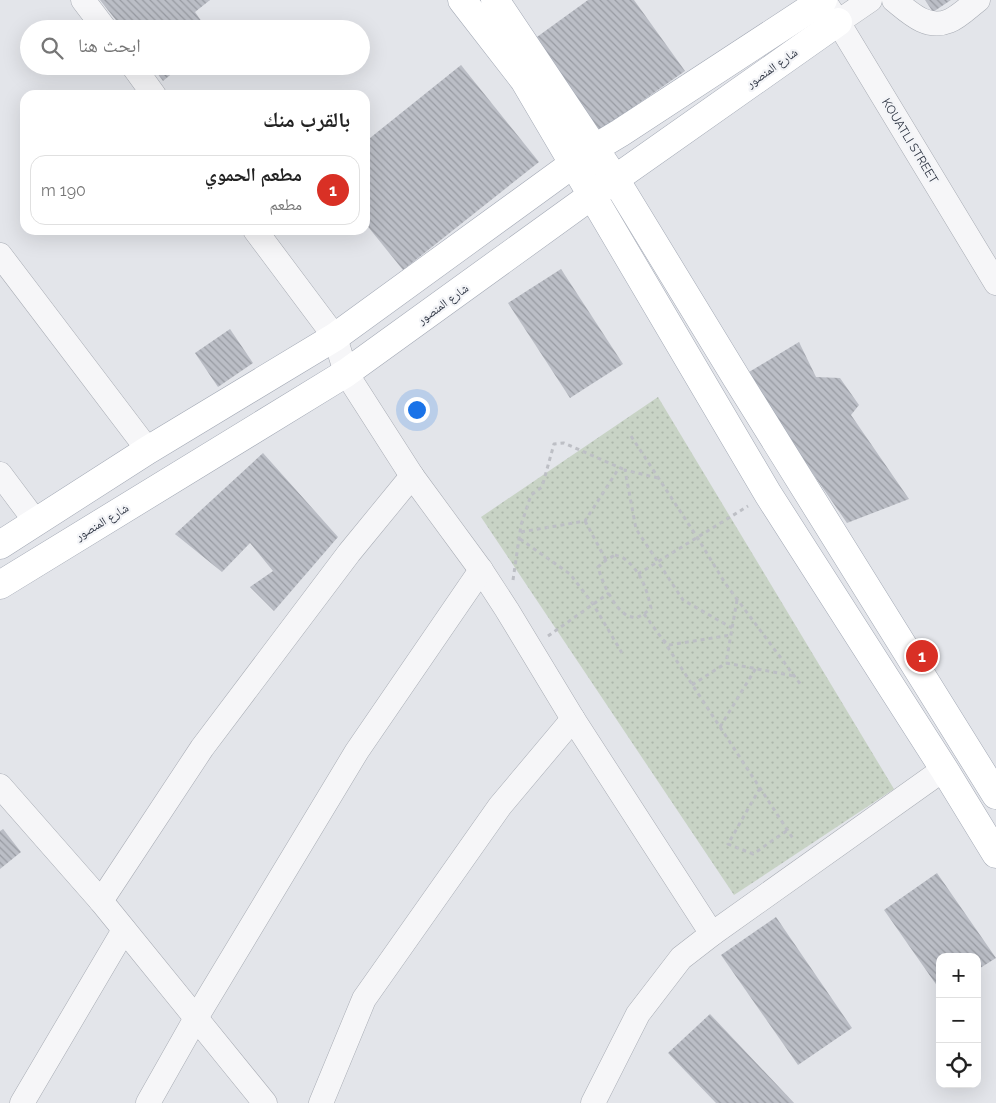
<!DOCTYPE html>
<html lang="ar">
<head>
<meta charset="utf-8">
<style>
  body { margin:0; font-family:Raleway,"Noto Naskh Arabic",sans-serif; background:#f2f2f2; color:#222; direction:rtl }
  .controls { position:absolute; right:15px; bottom:15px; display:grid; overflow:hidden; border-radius:10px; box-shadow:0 5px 20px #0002 }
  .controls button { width:45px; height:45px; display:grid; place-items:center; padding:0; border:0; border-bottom:1px solid #e0e0e0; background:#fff; color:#222; font:25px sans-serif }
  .you { position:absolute; left:416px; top:409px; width:18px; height:18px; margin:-12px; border:4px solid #fff; border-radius:50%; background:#1a73e8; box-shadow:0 0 0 8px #1a73e833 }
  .badge { display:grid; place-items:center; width:32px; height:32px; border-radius:50%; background:#d93025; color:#fff; font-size:16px; font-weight:700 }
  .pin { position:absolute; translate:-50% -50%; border:2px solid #fff; box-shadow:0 1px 5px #0006 }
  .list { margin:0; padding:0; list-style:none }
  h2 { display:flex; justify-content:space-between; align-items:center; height:65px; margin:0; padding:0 20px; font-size:21px }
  h2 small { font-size:16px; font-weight:400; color:#767676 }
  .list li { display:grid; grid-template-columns:32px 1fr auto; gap:15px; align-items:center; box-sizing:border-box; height:70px; margin:0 10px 10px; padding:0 10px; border:1px solid #e0e0e0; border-radius:15px }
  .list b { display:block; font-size:19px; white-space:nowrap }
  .list p { margin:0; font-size:16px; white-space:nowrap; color:#767676 }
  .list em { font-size:16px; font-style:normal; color:#767676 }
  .icon { flex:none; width:28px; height:28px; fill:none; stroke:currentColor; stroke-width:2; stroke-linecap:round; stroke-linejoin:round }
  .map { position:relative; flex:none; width:996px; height:1103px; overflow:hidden; direction:ltr }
  .search { position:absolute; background:#fff; box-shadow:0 5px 20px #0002; left:20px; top:20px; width:350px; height:55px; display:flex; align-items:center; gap:12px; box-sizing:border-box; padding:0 18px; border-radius:28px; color:#767676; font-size:19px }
  .panel { position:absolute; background:#fff; box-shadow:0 5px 20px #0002; left:20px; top:90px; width:350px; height:145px; border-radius:15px; direction:rtl }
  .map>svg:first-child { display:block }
  .park { fill:url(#park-dots) }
  .building { fill:url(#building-back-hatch) }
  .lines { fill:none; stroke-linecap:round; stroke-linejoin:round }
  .minor-casing { stroke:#a8acb4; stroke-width:25 }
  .major-casing { stroke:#a3a9b5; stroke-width:29 }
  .path { stroke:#bdbfc5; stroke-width:3; stroke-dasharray:4 4; stroke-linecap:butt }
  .minor { stroke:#f6f6f8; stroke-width:24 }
  .major { stroke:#fff; stroke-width:28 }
  .labels { text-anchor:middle; stroke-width:4.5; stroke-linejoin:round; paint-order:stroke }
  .street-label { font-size:12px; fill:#2c3341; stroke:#f3f4f7 }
</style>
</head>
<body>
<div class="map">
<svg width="996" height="1103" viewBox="0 0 996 1103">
  <defs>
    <pattern id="park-dots" width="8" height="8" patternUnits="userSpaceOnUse" patternTransform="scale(1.25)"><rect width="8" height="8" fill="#c8d3c5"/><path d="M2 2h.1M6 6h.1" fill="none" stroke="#acb6aa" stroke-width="1.8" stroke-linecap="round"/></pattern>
    <pattern id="building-back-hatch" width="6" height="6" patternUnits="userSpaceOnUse" patternTransform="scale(1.25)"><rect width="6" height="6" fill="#bbbec6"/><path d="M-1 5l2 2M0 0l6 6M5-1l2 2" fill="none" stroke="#989ba2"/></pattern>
  </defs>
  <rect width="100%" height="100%" fill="#e3e5ea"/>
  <!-- park -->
  <path class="park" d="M658,397L894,789L734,895L481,517Z"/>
  <!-- building -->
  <g class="building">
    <path d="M100,0H210L195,12L207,29H123Z"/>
    <path d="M588,0H634L685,71L595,134L530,42Z"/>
    <path d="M925,0H951L933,12Z"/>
    <path d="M461,65L539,162L403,270L365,223V142Z"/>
    <path d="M152,66H181L163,81Z"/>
    <path d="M561,269L623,364L570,398L508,303Z"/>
    <path d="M230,329L253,363L218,387L195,353Z"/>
    <path d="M799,342L816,377L840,378L859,405L851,415L909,499L847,523L748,380L744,375Z"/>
    <path d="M263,453L338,537L274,611L250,587L273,571L250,543L222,572L175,534Z"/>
    <path d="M3,829L21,852L0,869V831Z"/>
    <path d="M937,873L996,958L977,970V957H940V990L884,910Z"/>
    <path d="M776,917L852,1028L798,1065L721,955Z"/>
    <path d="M710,1014L794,1103H716L668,1053Z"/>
  </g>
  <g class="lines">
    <defs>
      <g id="minor">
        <path d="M83,0L105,29"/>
        <path d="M894,0C910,13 927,30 949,21C959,17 970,6 978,0"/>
        <path d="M828,7L838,22L996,283"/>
        <path d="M838,22L870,0"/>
        <path d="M133,66L154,95"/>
        <path d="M255,230L335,337L346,373L412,476L481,570L507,610L573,719L712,934"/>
        <path d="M0,255L148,450"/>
        <path d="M0,474L36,522"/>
        <path d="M0,786L101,901L265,1103"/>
        <path d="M101,901L202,748L349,553L412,476"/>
        <path d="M22,1103L124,930"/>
        <path d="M148,1103L196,1018L357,751L481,570"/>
        <path d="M321,1103L364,999L500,806L573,719"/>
        <path d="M593,1103L638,1014L681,958L712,934L944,769"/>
      </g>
      <g id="major">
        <path d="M462,0L524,80L768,494L944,769L996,854"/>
        <path d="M495,0L615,179L737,379L996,795"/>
        <path d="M0,545L148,450L335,337L595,148L620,133L823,0"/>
        <path d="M0,585L346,373L591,196L838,22"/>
      </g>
    </defs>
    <!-- minor casing -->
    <use href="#minor" class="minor-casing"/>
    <!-- major casing -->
    <use href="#major" class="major-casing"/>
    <!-- path -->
    <g class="path">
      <path d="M631,436L697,537L725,583L801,685"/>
      <path d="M658,478L625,470L636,529L658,562L683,600L732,628"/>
      <path d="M585,521L606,560"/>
      <path d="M521,532L585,521L619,468"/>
      <path d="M520,539L570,574L593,604L622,653"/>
      <path d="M615,555C618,556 623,557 626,560C641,572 647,590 651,608L644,614L636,618C633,617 631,617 628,616C614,609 602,582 598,567L606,560Z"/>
      <path d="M638,574L748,506"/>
      <path d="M513,580L521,525L531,495L542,487L554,444L564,443L625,470"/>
      <path d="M737,600L726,663L794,676"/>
      <path d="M644,614L663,640L669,645L731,635"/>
      <path d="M548,636L609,593"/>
      <path d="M663,640L794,840"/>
      <path d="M692,685L726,663"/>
      <path d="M720,727L756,668"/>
      <path d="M760,788L728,844L753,854L788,830"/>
    </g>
    <!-- minor -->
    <use href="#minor" class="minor"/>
    <!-- major -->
    <use href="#major" class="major"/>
  </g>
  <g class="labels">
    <!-- street labels -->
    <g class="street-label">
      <text transform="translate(772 68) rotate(-35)" y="4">شارع المنصور</text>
      <text transform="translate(910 141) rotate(59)" y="4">KOUATLI STREET</text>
      <text transform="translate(443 304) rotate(-36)" y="4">شارع المنصور</text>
      <text transform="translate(102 522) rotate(-31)" y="4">شارع المنصور</text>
    </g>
  </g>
</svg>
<div class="controls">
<button>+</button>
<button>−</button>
<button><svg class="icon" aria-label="locate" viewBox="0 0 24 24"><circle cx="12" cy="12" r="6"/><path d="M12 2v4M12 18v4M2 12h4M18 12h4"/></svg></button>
</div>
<div class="you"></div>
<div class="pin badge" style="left:922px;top:656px">1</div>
<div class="search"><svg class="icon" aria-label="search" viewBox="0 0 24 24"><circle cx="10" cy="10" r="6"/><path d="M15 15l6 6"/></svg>ابحث هنا</div>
<section class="panel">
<h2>بالقرب منك<small></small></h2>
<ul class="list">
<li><span class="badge">1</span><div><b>مطعم الحموي</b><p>مطعم</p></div><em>190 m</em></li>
</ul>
</section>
</div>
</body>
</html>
